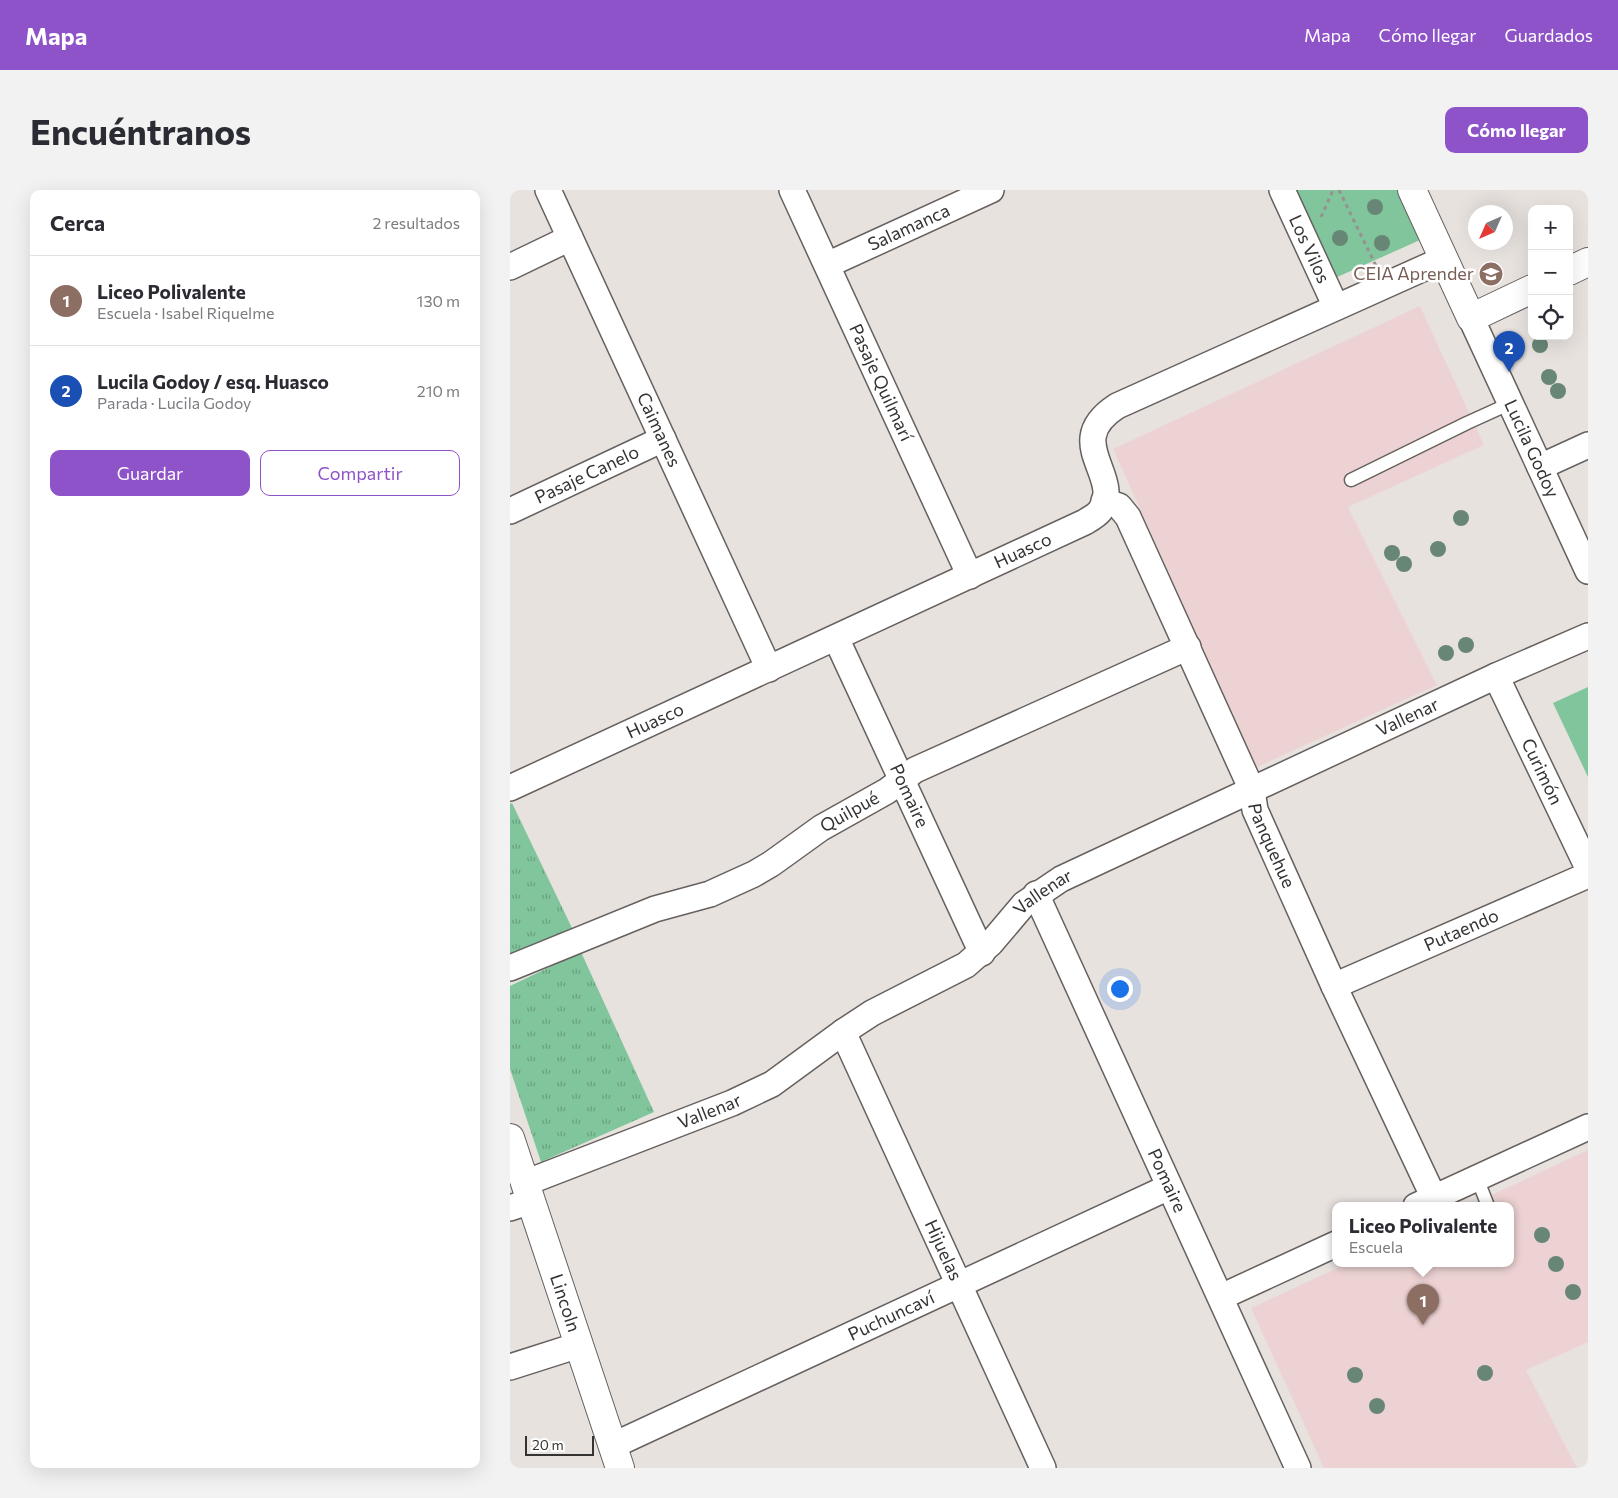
<!DOCTYPE html>
<html lang="es">
<head>
<meta charset="utf-8">
<style>
  body { margin:0; font-family:Commissioner,sans-serif; background:#f2f2f3; color:#2b2b33 }
  .controls { position:absolute; right:15px; top:15px; display:grid; overflow:hidden; border-radius:10px; box-shadow:0 5px 20px #0002 }
  .controls button { width:45px; height:45px; display:grid; place-items:center; padding:0; border:0; border-bottom:1px solid #e1e1e2; background:#fff; color:#2b2b33; font:25px sans-serif }
  .compass { position:absolute; left:958px; top:15px; width:45px; height:45px; border-radius:50%; background:#fff; box-shadow:0 5px 20px #0002; rotate:225deg }
  .scale { position:absolute; left:15px; bottom:12px; width:69px; box-sizing:border-box; padding-left:5px; border:2px solid #353332; border-top:0; font-size:14px; line-height:18px; white-space:nowrap; color:#353332; -webkit-text-stroke:4px #fff; paint-order:stroke }
  .you { position:absolute; left:609px; top:798px; width:18px; height:18px; margin:-12px; border:4px solid #fff; border-radius:50%; background:#1a73e8; box-shadow:0 0 0 8px #1a73e833 }
  .badge { display:grid; place-items:center; width:32px; height:32px; border-radius:50%; background:#8e52c9; color:#fff; font-size:16px; font-weight:700 }
  .pin { position:absolute; translate:-50% -41px; filter:drop-shadow(0 1px 2px #0008) }
  .pin::after { content:''; position:absolute; top:26px; width:18px; height:15px; background:inherit; clip-path:polygon(0 0,100% 0,50% 100%) }
  .popup { position:absolute; left:822px; top:1012px; width:182px; height:65px; box-sizing:border-box; display:grid; place-content:center; border-radius:10px; background:#fff; filter:drop-shadow(0 1px 4px #0005); font-size:16px; white-space:nowrap; color:#7c7c81 }
  .popup b { font-size:19px; color:#2b2b33 }
  .popup::after { content:''; position:absolute; left:50%; top:100%; margin-left:-10px; border:10px solid transparent; border-top-color:#fff }
  .list { margin:0; padding:0; list-style:none }
  h2 { display:flex; justify-content:space-between; align-items:center; height:65px; margin:0; padding:0 20px; font-size:21px }
  h2 small { font-size:16px; font-weight:400; color:#7c7c81 }
  .list li { display:grid; grid-template-columns:32px 1fr auto; gap:15px; align-items:center; box-sizing:border-box; height:90px; padding:0 20px; border-top:1px solid #e1e1e2 }
  .list b { display:block; font-size:19px; white-space:nowrap }
  .list p { margin:0; font-size:16px; white-space:nowrap; color:#7c7c81 }
  .list em { font-size:16px; font-style:normal; color:#7c7c81 }
  .actions { display:flex; gap:10px; padding:15px 20px }
  .actions a { flex:1; padding:11px 0; border:1px solid #8e52c9; border-radius:10px; text-align:center; font-size:18px; color:#8e52c9 }
  .actions .main { background:#8e52c9; color:#fff }
  .icon { flex:none; width:28px; height:28px; fill:none; stroke:currentColor; stroke-width:2; stroke-linecap:round; stroke-linejoin:round }
  .map { position:relative; flex:none; width:1078px; height:1278px; overflow:hidden; border-radius:10px }
  header { display:flex; align-items:center; gap:30px; box-sizing:border-box; height:70px; padding:0 25px; background:#8e52c9; color:#fff }
  header strong { font-size:24px }
  nav { display:flex; gap:28px; margin-inline-start:auto; font-size:18px }
  .intro { display:flex; align-items:center; justify-content:space-between; box-sizing:border-box; height:120px; padding:0 30px }
  h1 { margin:0; font-size:35px }
  .button { padding:12px 22px; border-radius:10px; background:#8e52c9; color:#fff; font-size:18px; font-weight:700 }
  main { display:flex; gap:30px; padding:0 30px }
  aside { flex:1; background:#fff; border-radius:10px; box-shadow:0 5px 20px #0002 }
  .map>svg:first-child { display:block }
  .education { fill:#edd2d3 }
  .grass { fill:url(#grass-tufts) }
  .park { fill:#80c59b }
  .lines { fill:none; stroke-linecap:round; stroke-linejoin:round }
  .lane-casing { stroke:#66605e; stroke-width:15 }
  .street-casing { stroke:#66605e; stroke-width:28 }
  .secondary-casing { stroke:#66605e; stroke-width:30 }
  .path { stroke:#979290; stroke-width:3; stroke-dasharray:4 4; stroke-linecap:butt }
  .lane { stroke:#fff; stroke-width:12 }
  .street { stroke:#fff; stroke-width:25 }
  .secondary { stroke:#fff; stroke-width:28 }
  .tree { fill:#688675 }
  .labels { text-anchor:middle; stroke-width:5; stroke-linejoin:round; paint-order:stroke }
  .street-label { font-size:18px; fill:#353332; stroke:#fff }
  .education-label { font-size:18px; fill:#785e54; stroke:#fff; text-anchor:end }
</style>
</head>
<body>
<header>
<strong>Mapa</strong>
<nav><a>Mapa</a><a>Cómo llegar</a><a>Guardados</a></nav>
</header>
<div class="intro"><h1>Encuéntranos</h1><a class="button">Cómo llegar</a></div>
<main>
<aside>
<h2>Cerca<small>2 resultados</small></h2>
<ul class="list">
<li><span class="badge" style="background:#8d6e63">1</span><div><b>Liceo Polivalente</b><p>Escuela · Isabel Riquelme</p></div><em>130 m</em></li>
<li><span class="badge" style="background:#1a4fb4">2</span><div><b>Lucila Godoy / esq. Huasco</b><p>Parada · Lucila Godoy</p></div><em>210 m</em></li>
</ul>
<div class="actions"><a class="main">Guardar</a><a>Compartir</a></div>
</aside>
<div class="map">
<svg width="1078" height="1278" viewBox="0 0 1078 1278">
  <defs>
    <pattern id="grass-tufts" width="24" height="20" patternUnits="userSpaceOnUse" patternTransform="scale(1.25)"><rect width="24" height="20" fill="#80c59b"/><path d="M3 7l-1-3M5 7V3M7 7l1-3M15 17l-1-3M17 17v-4M19 17l1-3" fill="none" stroke="#6aa17f"/></pattern>
  </defs>
  <rect width="100%" height="100%" fill="#e8e2df"/>
  <!-- education -->
  <g class="education">
    <path d="M910,116L974,255L838,317L927,495L747,577L603,259Z"/>
    <path d="M1078,960V1152L1016,1180L1067,1278H814L741,1118L836,1074H1000V1016H958Z"/>
  </g>
  <!-- grass -->
  <g class="grass">
    <path d="M2,613L62,738L0,765V614Z"/>
    <path d="M71,762L144,922L31,972L0,879V796Z"/>
  </g>
  <!-- park -->
  <g class="park">
    <path d="M785,0H887L910,50L825,88Z"/>
    <path d="M1078,497V587L1043,513Z"/>
  </g>
  <g class="lines">
    <defs>
      <g id="lane">
        <path d="M841,290L957,233L1001,213"/>
        <path d="M967,988L978,1016"/>
      </g>
      <g id="street">
        <path id="s1" d="M38,0L259,479"/>
        <path id="s2" d="M282,0L460,386"/>
        <path id="s3" d="M772,0L826,117"/>
        <path id="s4" d="M317,75L481,0"/>
        <path d="M0,77L60,48"/>
        <path id="s5" d="M961,128L1078,381"/>
        <path d="M1030,277L1078,255"/>
        <path id="s6" d="M594,311L609,316L618,327L742,600L745,620L824,796L924,1008"/>
        <path id="s7" d="M0,321L153,249"/>
        <path id="s8" d="M326,448L472,763"/>
        <path id="s9" d="M986,486L1078,678"/>
        <path id="s10" d="M0,598L575,332C580,329 587,325 590,321C615,286 550,253 607,216L934,69"/>
        <path id="s11" d="M526,704L788,1278"/>
        <path id="s12" d="M0,778L145,719L200,704L244,684L261,674L311,638L377,601L405,580L678,457"/>
        <path id="s13" d="M824,796L1078,685"/>
        <path id="s14" d="M333,842L533,1278"/>
        <path id="s15" d="M15,993L222,913L262,894L333,842L362,823L456,775L481,753L514,714L551,689L986,486L1078,446"/>
        <path d="M906,1016L1078,937"/>
        <path d="M0,1018L21,1011"/>
        <path d="M711,1107L826,1054"/>
        <path d="M0,1177L69,1155"/>
        <path id="s16" d="M102,1256L659,997"/>
      </g>
      <g id="secondary">
        <path d="M902,0L961,128L1022,99"/>
        <path d="M1059,81L1078,72"/>
        <path id="s17" d="M0,948L110,1278"/>
      </g>
    </defs>
    <!-- lane casing -->
    <use href="#lane" class="lane-casing"/>
    <!-- street casing -->
    <use href="#street" class="street-casing"/>
    <!-- secondary casing -->
    <use href="#secondary" class="secondary-casing"/>
    <!-- path -->
    <g class="path">
      <path d="M829,0L866,76"/>
      <path d="M811,27L823,0"/>
    </g>
    <!-- lane -->
    <use href="#lane" class="lane"/>
    <!-- street -->
    <use href="#street" class="street"/>
    <!-- secondary -->
    <use href="#secondary" class="secondary"/>
  </g>
  <!-- trees -->
  <g class="tree">
    <circle cx="865" cy="17" r="8"/>
    <circle cx="830" cy="48" r="8"/>
    <circle cx="872" cy="53" r="8"/>
    <circle cx="1030" cy="155" r="8"/>
    <circle cx="1039" cy="187" r="8"/>
    <circle cx="1048" cy="201" r="8"/>
    <circle cx="951" cy="328" r="8"/>
    <circle cx="928" cy="359" r="8"/>
    <circle cx="882" cy="363" r="8"/>
    <circle cx="894" cy="374" r="8"/>
    <circle cx="956" cy="455" r="8"/>
    <circle cx="936" cy="463" r="8"/>
    <circle cx="1032" cy="1045" r="8"/>
    <circle cx="1046" cy="1074" r="8"/>
    <circle cx="1063" cy="1102" r="8"/>
    <circle cx="975" cy="1183" r="8"/>
    <circle cx="845" cy="1185" r="8"/>
    <circle cx="867" cy="1216" r="8"/>
  </g>
  <!-- icons -->
  <defs>
    <symbol id="school-disc" viewBox="-11 -11 22 22"><circle r="9.5" fill="#8d6e63" stroke="#fff"/><path d="M0-5L7-2L0 1L-7-2ZM-4 1L0 2.5L4 1V4Q0 6-4 4Z" fill="#fff"/></symbol>
  </defs>
  <g fill-rule="evenodd">
    <use href="#school-disc" x="967" y="70" width="28" height="28"/>
  </g>
  <g class="labels">
    <!-- street labels -->
    <g class="street-label">
      <text dy="6" stroke="none"><textPath href="#s4" startOffset="90">Salamanca</textPath></text>
      <text dy="6" stroke="none"><textPath href="#s3" startOffset="65">Los Vilos</textPath></text>
      <text dy="6" stroke="none"><textPath href="#s2" startOffset="212">Pasaje Quilmarí</textPath></text>
      <text dy="6" stroke="none"><textPath href="#s1" startOffset="264">Caimanes</textPath></text>
      <text dy="6" stroke="none"><textPath href="#s5" startOffset="144">Lucila Godoy</textPath></text>
      <text dy="6" stroke="none"><textPath href="#s7" startOffset="85">Pasaje Canelo</textPath></text>
      <text dy="6" stroke="none"><textPath href="#s10" startOffset="565">Huasco</textPath></text>
      <text dy="6" stroke="none"><textPath href="#s15" startOffset="1006">Vallenar</textPath></text>
      <text dy="6" stroke="none"><textPath href="#s10" startOffset="160">Huasco</textPath></text>
      <text dy="6" stroke="none"><textPath href="#s9" startOffset="106">Curimón</textPath></text>
      <text dy="6" stroke="none"><textPath href="#s8" startOffset="174">Pomaire</textPath></text>
      <text dy="6" stroke="none"><textPath href="#s12" startOffset="376">Quilpué</textPath></text>
      <text dy="6" stroke="none"><textPath href="#s6" startOffset="389">Panquehue</textPath></text>
      <text dy="6" stroke="none"><textPath href="#s15" startOffset="601">Vallenar</textPath></text>
      <text dy="6" stroke="none"><textPath href="#s13" startOffset="139">Putaendo</textPath></text>
      <text dy="6" stroke="none"><textPath href="#s15" startOffset="198">Vallenar</textPath></text>
      <text dy="6" stroke="none"><textPath href="#s11" startOffset="315">Pomaire</textPath></text>
      <text dy="6" stroke="none"><textPath href="#s14" startOffset="240">Hijuelas</textPath></text>
      <text dy="6" stroke="none"><textPath href="#s17" startOffset="174">Lincoln</textPath></text>
      <text dy="6" stroke="none"><textPath href="#s16" startOffset="308">Puchuncaví</textPath></text>
    </g>
    <!-- education labels -->
    <g class="education-label">
      <text x="964" y="90">CEIA Aprender</text>
    </g>
  </g>
</svg>
<div class="controls">
<button>+</button>
<button>−</button>
<button><svg class="icon" aria-label="locate" viewBox="0 0 24 24"><circle cx="12" cy="12" r="6"/><path d="M12 2v4M12 18v4M2 12h4M18 12h4"/></svg></button>
</div>
<svg class="compass" viewBox="-18 -18 36 36"><path d="M0-13l5 13h-10z" fill="#e53935"/><path d="M0 13l5-13h-10z" fill="#7c7c81"/></svg>
<div class="scale">20 m</div>
<div class="you"></div>
<div class="pin badge" style="left:913px;top:1135px;background:#8d6e63">1</div>
<div class="popup"><b>Liceo Polivalente</b>Escuela</div>
<div class="pin badge" style="left:999px;top:182px;background:#1a4fb4">2</div>
</div>
</main>
</body>
</html>
